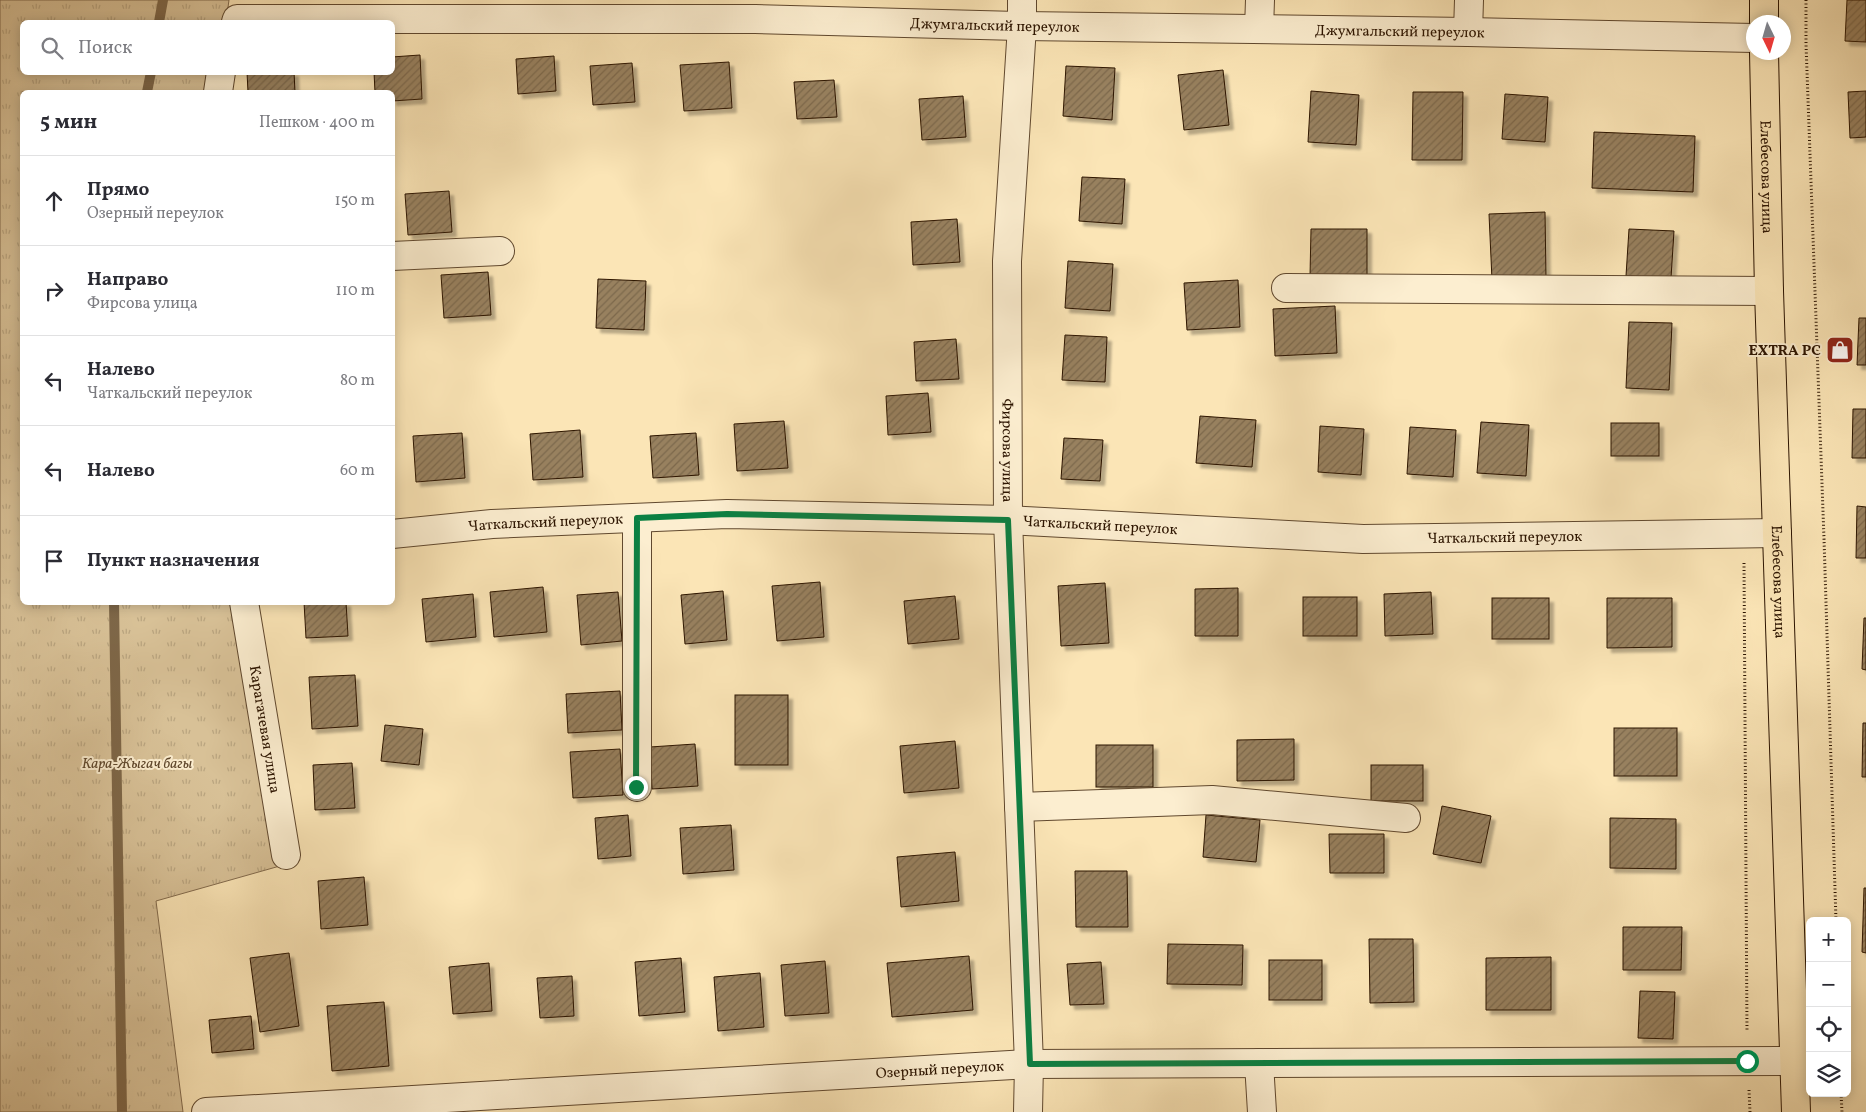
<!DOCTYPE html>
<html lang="ru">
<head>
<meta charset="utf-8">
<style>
  body { margin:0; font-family:Vollkorn,serif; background:#f2f2f3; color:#2b2b33 }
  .controls { position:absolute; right:15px; bottom:15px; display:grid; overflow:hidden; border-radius:8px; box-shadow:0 2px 12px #0003 }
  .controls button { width:45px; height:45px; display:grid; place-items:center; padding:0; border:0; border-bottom:1px solid #e1e1e2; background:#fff; color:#2b2b33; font:25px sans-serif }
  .compass { position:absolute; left:1746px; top:15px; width:45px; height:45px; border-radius:50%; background:#fff; box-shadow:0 2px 12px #0003; rotate:175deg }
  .stop { position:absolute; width:15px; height:15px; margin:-11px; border:4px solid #0b8043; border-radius:50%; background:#fff }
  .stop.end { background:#0b8043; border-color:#fff; box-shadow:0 1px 5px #0008 }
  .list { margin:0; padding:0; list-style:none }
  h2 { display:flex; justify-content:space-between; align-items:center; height:65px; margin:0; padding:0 20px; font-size:21px }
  h2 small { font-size:16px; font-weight:400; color:#7c7c81 }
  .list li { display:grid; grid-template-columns:32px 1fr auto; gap:15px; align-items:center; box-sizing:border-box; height:90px; padding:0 20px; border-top:1px solid #e1e1e2 }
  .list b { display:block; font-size:19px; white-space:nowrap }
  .list p { margin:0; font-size:16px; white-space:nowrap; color:#7c7c81 }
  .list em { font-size:16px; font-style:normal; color:#7c7c81 }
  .icon { flex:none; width:28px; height:28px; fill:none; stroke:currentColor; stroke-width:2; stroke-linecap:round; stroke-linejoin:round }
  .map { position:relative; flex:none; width:1866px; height:1112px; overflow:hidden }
  .search { position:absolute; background:#fff; box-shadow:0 2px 12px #0003; left:20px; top:20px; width:375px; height:55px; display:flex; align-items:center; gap:12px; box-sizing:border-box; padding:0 18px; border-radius:8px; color:#7c7c81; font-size:19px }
  .panel { position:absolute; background:#fff; box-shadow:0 2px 12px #0003; left:20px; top:90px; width:375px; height:515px; border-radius:8px }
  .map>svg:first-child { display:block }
  .park { fill:url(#park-tufts); stroke:#826a4c }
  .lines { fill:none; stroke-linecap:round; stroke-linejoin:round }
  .stream { stroke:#7e6748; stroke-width:10 }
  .building { fill:url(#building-hatch); stroke:#2c1400; filter:url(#shadow) }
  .minor-casing { stroke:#60482e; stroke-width:30 }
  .major-casing { stroke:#2c1400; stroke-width:30 }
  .path { stroke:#2c1400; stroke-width:3; stroke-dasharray:1 2.5; stroke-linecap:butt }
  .minor { stroke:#fceed0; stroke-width:28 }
  .major { stroke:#fbe5b6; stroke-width:28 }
  .route { stroke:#0b8043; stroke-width:6 }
  .labels { text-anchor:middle; stroke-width:4; stroke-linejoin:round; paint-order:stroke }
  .street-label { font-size:15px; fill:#2c1400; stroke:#fceed0 }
  .poi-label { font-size:15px; font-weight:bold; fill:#2c1400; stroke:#fceed0; text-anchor:end }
  .park-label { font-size:15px; font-style:italic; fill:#60482d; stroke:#fceed0 }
</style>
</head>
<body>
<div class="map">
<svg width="1866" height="1112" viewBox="0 0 1866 1112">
  <defs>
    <pattern id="park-tufts" width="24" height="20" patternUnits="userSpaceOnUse" patternTransform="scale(1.25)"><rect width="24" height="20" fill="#d8c197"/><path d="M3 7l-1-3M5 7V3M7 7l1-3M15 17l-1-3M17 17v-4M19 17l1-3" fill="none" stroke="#baa580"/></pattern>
    <pattern id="building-hatch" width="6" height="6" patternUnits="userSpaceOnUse" patternTransform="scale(1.25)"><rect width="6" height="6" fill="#98815f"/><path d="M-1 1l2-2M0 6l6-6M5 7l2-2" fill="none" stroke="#7c684c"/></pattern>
    <filter id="shadow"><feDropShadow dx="4.5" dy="4.5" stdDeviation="1" flood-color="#0004"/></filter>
  </defs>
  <rect width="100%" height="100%" fill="#fbe5b6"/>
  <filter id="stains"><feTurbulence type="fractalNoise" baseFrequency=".004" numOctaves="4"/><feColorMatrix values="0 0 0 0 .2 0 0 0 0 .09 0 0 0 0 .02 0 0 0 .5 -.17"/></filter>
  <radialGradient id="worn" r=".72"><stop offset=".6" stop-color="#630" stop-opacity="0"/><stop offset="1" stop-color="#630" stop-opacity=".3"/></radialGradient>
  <!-- park -->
  <path class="park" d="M0,0H229L226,22H22V72L221,73L219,92H22V602L248,603L294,862L156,901L183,1112H0Z"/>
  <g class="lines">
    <!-- stream -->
    <g class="stream">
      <path d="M159,22L163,0"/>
      <path d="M147,92L151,72"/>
      <path d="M114,602L122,1112"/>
    </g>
  </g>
  <!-- building -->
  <g class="building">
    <path d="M1847,0H1866V42L1845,41Z"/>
    <path d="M420,55L422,99L392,101V92H375L374,72H392V57Z"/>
    <path d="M554,56L556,91L518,94L516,59Z"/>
    <path d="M729,62L732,108L684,111L680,65Z"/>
    <path d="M632,63L635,102L593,105L590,66Z"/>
    <path d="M1066,66L1115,68L1112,120L1063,116Z"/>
    <path d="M1223,70L1229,125L1184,130L1178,75Z"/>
    <path d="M247,72H294L295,92H248Z"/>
    <path d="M834,80L837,117L797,119L794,82Z"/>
    <path d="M1311,91L1359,95L1356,145L1308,142Z"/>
    <path d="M1866,91V137L1850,138L1848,92Z"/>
    <path d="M1413,92H1463L1462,160H1412Z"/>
    <path d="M1505,94L1548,97L1545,142L1502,139Z"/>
    <path d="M963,96L966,137L922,140L919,99Z"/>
    <path d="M1594,132L1695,136L1693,192L1592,188Z"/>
    <path d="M1082,177L1125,179L1122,224L1079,221Z"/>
    <path d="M449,191L452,232L408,235L405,194Z"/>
    <path d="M1545,212L1546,278L1492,280L1489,214Z"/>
    <path d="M957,219L960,262L913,265L911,222Z"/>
    <path d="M1311,229H1367V276H1310Z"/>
    <path d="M1629,229L1674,231L1671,278L1626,276Z"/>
    <path d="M1068,261L1113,264L1110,311L1065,308Z"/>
    <path d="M488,272L491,315L444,318L441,275Z"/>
    <path d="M598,279L646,281L644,330L596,328Z"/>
    <path d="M1238,280L1240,327L1187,330L1184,283Z"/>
    <path d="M1335,306L1337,353L1275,356L1273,309Z"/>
    <path d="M1859,318H1866V365H1857Z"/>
    <path d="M1629,322L1672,323L1669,390L1626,388Z"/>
    <path d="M1065,335L1107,337L1105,382L1062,380Z"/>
    <path d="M956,339L959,379L916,381L914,342Z"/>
    <path d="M928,393L931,432L888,435L886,396Z"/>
    <path d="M1853,409H1866V458H1852Z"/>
    <path d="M1200,416L1256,420L1252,467L1196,463Z"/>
    <path d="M784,421L788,468L737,471L734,424Z"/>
    <path d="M1481,422L1529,425L1526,476L1477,473Z"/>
    <rect x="1611" y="423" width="48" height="33"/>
    <path d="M1320,426L1364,429L1361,475L1318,472Z"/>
    <path d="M1410,427L1456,430L1453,477L1407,474Z"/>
    <path d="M580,430L583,477L533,480L530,434Z"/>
    <path d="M462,433L465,478L416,482L413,436Z"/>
    <path d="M696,433L699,475L653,478L650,436Z"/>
    <path d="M1064,438L1103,440L1100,481L1061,479Z"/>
    <path d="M1857,506L1866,507V558H1856Z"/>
    <path d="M820,582L824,637L777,641L772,586Z"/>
    <path d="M1105,583L1109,643L1061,646L1058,586Z"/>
    <path d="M543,587L547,632L494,637L490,592Z"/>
    <path d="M1238,588V636H1195V589Z"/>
    <path d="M723,591L727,640L685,644L681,595Z"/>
    <path d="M618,592L622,641L581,645L577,595Z"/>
    <path d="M1431,592L1433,634L1385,636L1384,594Z"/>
    <path d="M473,594L476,637L426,642L422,599Z"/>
    <path d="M955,596L959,639L908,644L904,601Z"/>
    <rect x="1303" y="597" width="54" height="39"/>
    <rect x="1492" y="598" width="57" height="41"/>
    <path d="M1607,598H1672V647L1607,648Z"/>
    <path d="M304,602H346L348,636L306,638Z"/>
    <path d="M1864,618H1866V670L1862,669Z"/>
    <path d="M355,675L358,726L312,729L309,677Z"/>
    <path d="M620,691L622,730L568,733L566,694Z"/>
    <rect x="735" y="695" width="53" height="70"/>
    <path d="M1863,723H1866V777H1862Z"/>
    <path d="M385,725L423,729L419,765L381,761Z"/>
    <rect x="1614" y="728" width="63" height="48"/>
    <path d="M1294,739V780L1237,781V740Z"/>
    <path d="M955,741L959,788L904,793L900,746Z"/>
    <path d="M695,744L698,786L652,789L650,747Z"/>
    <rect x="1096" y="745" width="57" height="42"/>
    <path d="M620,749L623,795L573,798L570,752Z"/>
    <path d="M352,763L355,808L315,810L313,765Z"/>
    <rect x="1371" y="765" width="52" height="36"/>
    <path d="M1442,806L1491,816L1481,863L1433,854Z"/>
    <path d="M628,815L631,856L598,859L595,818Z"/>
    <path d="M1206,815L1260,820L1256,862L1203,857Z"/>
    <path d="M1610,818L1676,819V869L1610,868Z"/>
    <path d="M731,825L734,870L683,874L680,828Z"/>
    <path d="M1329,834H1384V873H1330Z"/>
    <path d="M955,852L959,901L901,907L897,857Z"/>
    <path d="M1075,871H1127L1128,927H1076Z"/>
    <path d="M364,877L368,925L321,929L318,881Z"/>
    <path d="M1864,888H1866V953L1862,952Z"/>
    <path d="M1623,927H1682L1681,970H1623Z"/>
    <path d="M1369,939H1413L1414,1002L1370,1003Z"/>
    <path d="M1168,944L1243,945L1242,985L1167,984Z"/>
    <path d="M289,953L299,1026L260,1032L250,958Z"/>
    <path d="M969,956L973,1010L892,1017L887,963Z"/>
    <path d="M1551,957V1010H1486V958Z"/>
    <path d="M681,958L685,1012L639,1016L635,962Z"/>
    <rect x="1269" y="960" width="53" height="40"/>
    <path d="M825,961L829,1013L785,1016L781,965Z"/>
    <path d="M1101,962L1104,1004L1070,1005L1067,964Z"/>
    <path d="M489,963L492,1011L453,1014L449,967Z"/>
    <path d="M760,973L764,1027L718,1031L714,977Z"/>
    <path d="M572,976L574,1016L540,1018L537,978Z"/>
    <path d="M1640,991L1675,992L1673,1039L1638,1038Z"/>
    <path d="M384,1002L389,1066L332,1071L327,1006Z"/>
    <path d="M251,1016L254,1049L212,1053L209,1020Z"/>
  </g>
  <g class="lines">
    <defs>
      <g id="minor">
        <path id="s1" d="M1022,0V26L1007,261L1008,520L1029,1064L1028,1112"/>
        <path id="s2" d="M236,22L237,19H755L1022,26L1468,32L1754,38"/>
        <path d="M1259,29L1260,0"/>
        <path d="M1468,32L1469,0"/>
        <path d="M218,92L221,72"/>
        <path d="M392,256L500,251"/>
        <path d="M1286,288L1769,291"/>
        <path id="s3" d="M392,534L492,524L727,514L1008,520L1363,539L1777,533"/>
        <path id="s4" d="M244,602L286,855"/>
        <path d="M637,787V518"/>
        <path d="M1019,807L1212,800L1406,818"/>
        <path d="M1259,1063L1262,1112"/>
        <path id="s5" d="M206,1112L1029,1064L1795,1061"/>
      </g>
      <g id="major">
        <path d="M1764,22V0"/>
        <path id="s6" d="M1764,52L1769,291L1796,1112"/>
      </g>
    </defs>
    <!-- minor casing -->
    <use href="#minor" class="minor-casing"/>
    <!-- major casing -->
    <use href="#major" class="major-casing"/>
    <!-- path -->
    <g class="path">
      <path d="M1806,0V44L1824,539L1836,921"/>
      <path d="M1744,563L1747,1032"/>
      <path d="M1749,1090L1750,1112"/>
      <path d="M1841,1093L1842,1112"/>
    </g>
    <!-- minor -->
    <use href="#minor" class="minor"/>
    <!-- major -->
    <use href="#major" class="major"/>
  </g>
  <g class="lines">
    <!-- route -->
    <path class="route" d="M636,787L637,518L727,514L1008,520L1030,1064L1747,1061"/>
  </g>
  <!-- icons -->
  <defs>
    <symbol id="shop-square" viewBox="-11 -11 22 22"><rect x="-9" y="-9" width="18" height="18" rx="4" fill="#8f2418" stroke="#fceed0"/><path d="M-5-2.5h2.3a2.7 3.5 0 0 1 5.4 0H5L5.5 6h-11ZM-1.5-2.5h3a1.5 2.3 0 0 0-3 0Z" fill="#fff"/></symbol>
  </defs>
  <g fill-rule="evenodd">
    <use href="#shop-square" x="1824" y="334" width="32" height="32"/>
  </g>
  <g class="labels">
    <!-- street labels -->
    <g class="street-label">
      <text dy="5" stroke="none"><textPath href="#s2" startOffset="761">Джумгальский переулок</textPath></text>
      <text dy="5" stroke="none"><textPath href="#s2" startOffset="1166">Джумгальский переулок</textPath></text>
      <text dy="5" stroke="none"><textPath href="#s6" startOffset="125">Елебесова улица</textPath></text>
      <text dy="5" stroke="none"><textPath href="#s1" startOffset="451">Фирсова улица</textPath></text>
      <text dy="5" stroke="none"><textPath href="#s3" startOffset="154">Чаткальский переулок</textPath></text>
      <text dy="5" stroke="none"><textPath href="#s3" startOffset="709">Чаткальский переулок</textPath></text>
      <text dy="5" stroke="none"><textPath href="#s3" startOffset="1114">Чаткальский переулок</textPath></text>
      <text dy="5" stroke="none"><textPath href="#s6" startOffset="530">Елебесова улица</textPath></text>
      <text dy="5" stroke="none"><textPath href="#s4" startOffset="129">Карагачевая улица</textPath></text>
      <text dy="5" stroke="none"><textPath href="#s5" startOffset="735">Озерный переулок</textPath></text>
    </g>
    <!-- poi labels -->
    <g class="poi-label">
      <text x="1821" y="355">EXTRA PC</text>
    </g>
    <!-- park labels -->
    <g class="park-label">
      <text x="137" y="768">Кара-Жыгач багы</text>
    </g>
  </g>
  <rect width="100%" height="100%" filter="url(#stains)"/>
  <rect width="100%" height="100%" fill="url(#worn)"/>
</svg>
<div class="controls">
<button>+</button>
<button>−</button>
<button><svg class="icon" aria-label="locate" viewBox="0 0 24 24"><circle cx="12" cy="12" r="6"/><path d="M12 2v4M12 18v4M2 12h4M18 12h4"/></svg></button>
<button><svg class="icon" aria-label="layers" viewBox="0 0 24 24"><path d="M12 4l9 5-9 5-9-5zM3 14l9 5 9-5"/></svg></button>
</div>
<svg class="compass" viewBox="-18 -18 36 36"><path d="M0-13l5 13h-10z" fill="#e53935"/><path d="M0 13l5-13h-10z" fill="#7c7c81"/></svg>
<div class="stop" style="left:1747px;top:1061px"></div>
<div class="stop end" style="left:636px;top:787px"></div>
<div class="search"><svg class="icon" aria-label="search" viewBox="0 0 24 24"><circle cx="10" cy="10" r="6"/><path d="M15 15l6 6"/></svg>Поиск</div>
<section class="panel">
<h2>5 мин<small>Пешком · 400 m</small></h2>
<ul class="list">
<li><svg class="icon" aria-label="ahead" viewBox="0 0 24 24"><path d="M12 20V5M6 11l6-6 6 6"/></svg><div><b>Прямо</b><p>Озерный переулок</p></div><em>150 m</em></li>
<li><svg class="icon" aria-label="right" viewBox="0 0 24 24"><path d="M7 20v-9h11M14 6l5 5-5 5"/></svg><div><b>Направо</b><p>Фирсова улица</p></div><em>110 m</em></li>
<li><svg class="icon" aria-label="left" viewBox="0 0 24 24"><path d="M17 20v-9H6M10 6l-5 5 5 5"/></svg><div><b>Налево</b><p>Чаткальский переулок</p></div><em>80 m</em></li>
<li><svg class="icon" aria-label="left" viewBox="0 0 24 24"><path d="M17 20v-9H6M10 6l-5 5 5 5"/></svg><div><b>Налево</b></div><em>60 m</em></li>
<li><svg class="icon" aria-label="arrive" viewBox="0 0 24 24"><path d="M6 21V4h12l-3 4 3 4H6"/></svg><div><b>Пункт назначения</b></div></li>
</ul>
</section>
</div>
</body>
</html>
